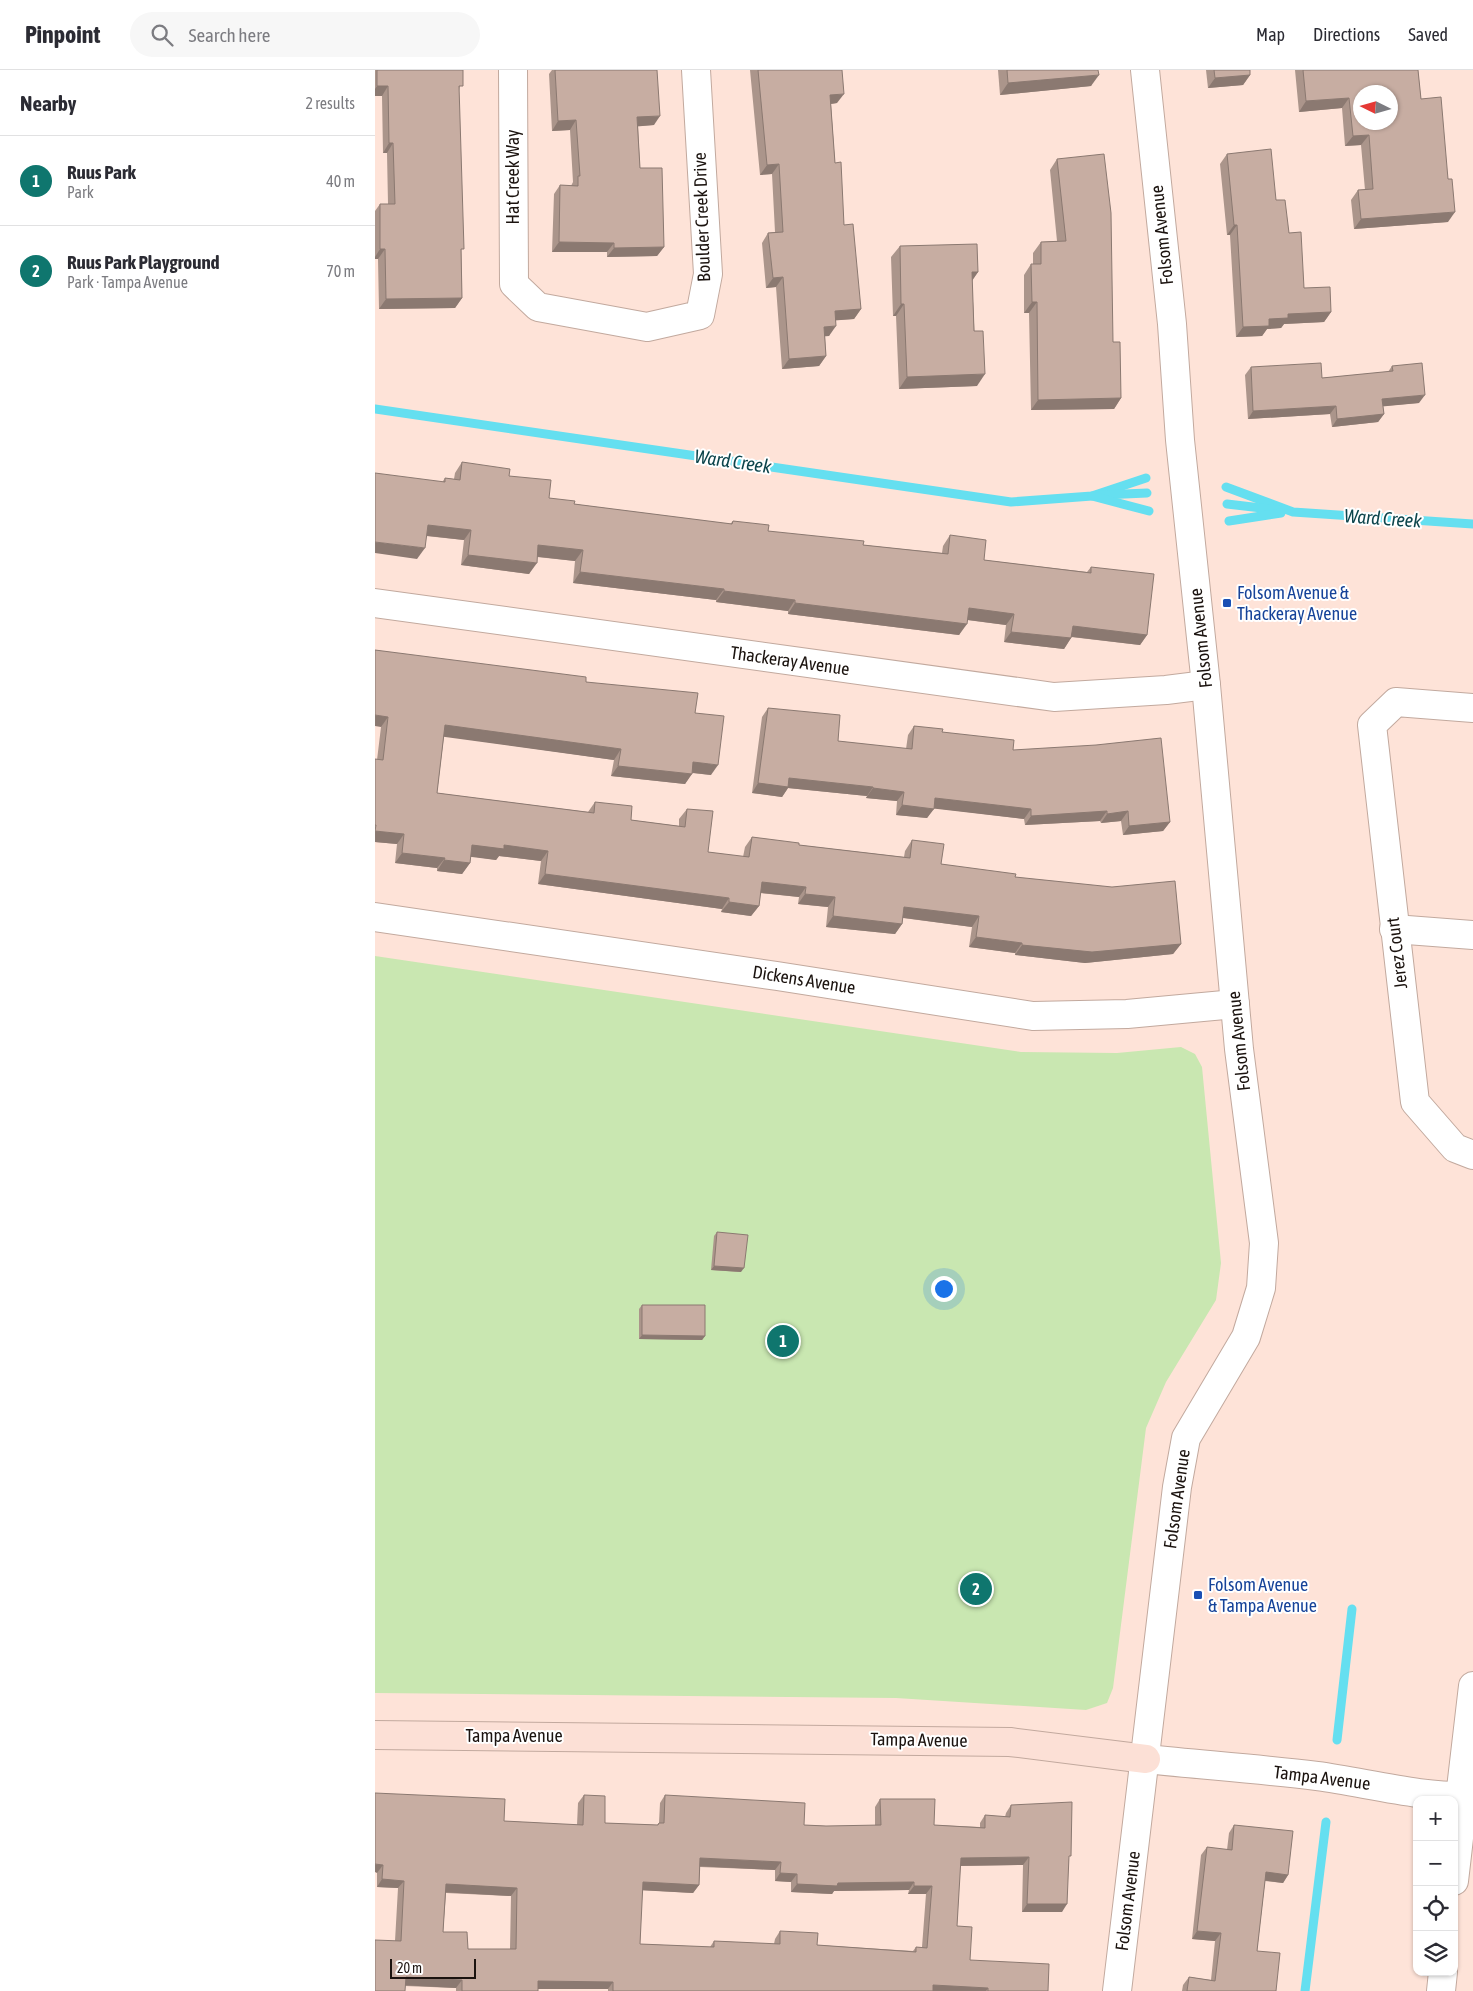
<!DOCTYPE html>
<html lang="en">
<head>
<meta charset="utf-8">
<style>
  body { margin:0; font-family:"Asap Condensed",sans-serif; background:#f7f7f7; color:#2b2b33 }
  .controls { position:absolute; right:15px; bottom:15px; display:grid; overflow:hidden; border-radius:10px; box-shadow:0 1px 4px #0004 }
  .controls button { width:45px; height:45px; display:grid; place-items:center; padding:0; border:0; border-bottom:1px solid #e1e1e2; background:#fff; color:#2b2b33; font:25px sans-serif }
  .compass { position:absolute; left:978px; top:15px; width:45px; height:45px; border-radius:50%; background:#fff; box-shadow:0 1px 4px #0004; rotate:275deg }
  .scale { position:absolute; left:15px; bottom:12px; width:86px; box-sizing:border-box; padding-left:5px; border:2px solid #1b130f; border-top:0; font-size:14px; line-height:18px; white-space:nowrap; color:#1b130f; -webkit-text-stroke:4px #fff; paint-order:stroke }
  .you { position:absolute; left:568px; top:1218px; width:18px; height:18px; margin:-12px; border:4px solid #fff; border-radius:50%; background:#1a73e8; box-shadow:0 0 0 8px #1a73e833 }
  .badge { display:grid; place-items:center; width:32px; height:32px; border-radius:50%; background:#0f766e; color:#fff; font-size:16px; font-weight:700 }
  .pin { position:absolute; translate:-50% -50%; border:2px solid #fff; box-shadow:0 1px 5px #0006 }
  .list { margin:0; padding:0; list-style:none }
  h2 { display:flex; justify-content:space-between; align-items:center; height:65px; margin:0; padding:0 20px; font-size:21px }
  h2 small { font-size:16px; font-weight:400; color:#7c7c81 }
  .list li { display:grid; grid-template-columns:32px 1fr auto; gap:15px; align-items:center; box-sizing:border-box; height:90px; padding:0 20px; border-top:1px solid #e1e1e2 }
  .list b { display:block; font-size:19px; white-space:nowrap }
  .list p { margin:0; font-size:16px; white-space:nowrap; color:#7c7c81 }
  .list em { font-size:16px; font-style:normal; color:#7c7c81 }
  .icon { flex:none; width:28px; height:28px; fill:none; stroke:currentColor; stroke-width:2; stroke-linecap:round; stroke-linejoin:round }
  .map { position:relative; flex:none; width:1098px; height:1921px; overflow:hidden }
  header { display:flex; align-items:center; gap:30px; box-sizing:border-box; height:70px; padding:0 25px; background:#fff; border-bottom:1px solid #e1e1e2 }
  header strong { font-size:24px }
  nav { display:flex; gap:28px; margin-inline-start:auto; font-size:18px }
  .search { width:350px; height:45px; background:#f7f7f7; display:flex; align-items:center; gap:12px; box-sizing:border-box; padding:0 18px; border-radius:28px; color:#7c7c81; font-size:19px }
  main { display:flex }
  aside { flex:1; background:#fff }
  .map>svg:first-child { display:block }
  .green { fill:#c9e7b1 }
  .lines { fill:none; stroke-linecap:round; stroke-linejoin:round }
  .stream { stroke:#65dff0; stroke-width:9 }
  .street-casing { stroke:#c2a99e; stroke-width:30 }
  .secondary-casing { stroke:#c2a99e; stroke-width:30 }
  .street { stroke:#fff; stroke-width:28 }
  .secondary { stroke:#fce0d6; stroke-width:28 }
  .wall { fill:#ab958b; fill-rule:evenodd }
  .shaded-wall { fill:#8b7971 }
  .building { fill:#c7ada2; stroke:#8b7971; fill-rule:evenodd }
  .transit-dot { fill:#1a4fb4; stroke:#fff; stroke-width:2 }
  .labels { text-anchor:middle; stroke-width:4; stroke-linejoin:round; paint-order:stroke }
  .street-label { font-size:18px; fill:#1b130f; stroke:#fff }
  .transit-label { font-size:18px; fill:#164399; stroke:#fff; text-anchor:start }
  .water-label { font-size:19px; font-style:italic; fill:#0d454c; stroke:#fff }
</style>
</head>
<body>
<header>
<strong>Pinpoint</strong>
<div class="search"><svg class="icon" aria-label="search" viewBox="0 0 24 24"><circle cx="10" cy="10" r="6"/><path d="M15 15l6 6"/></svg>Search here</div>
<nav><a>Map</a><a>Directions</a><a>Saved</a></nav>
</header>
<main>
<aside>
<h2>Nearby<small>2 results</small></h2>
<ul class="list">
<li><span class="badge">1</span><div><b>Ruus Park</b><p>Park</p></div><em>40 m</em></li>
<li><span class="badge">2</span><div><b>Ruus Park Playground</b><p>Park · Tampa Avenue</p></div><em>70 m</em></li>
</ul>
</aside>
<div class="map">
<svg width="1098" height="1921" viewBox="0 0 1098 1921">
  <rect width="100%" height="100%" fill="#fee3d8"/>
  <!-- green -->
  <path class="green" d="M0,886L646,982L742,983L806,977L820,984L827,997L846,1193L841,1230L791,1312L771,1358L738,1618L732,1633L711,1640L521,1628L0,1623Z"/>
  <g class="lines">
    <!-- stream -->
    <g class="stream">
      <path d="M0,339L636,432L717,426L771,408"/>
      <path d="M851,417L918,442L1098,454"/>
      <path d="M727,425L772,423"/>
      <path d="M717,426L774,441"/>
      <path d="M852,434L903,440"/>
      <path d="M854,451L906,443"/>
      <path d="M962,1670L977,1539"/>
      <path d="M930,1921L951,1752"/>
    </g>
    <defs>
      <g id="street">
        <path d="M138,0L139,214L163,237L272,257L325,245L333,204L321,0"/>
        <path d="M0,533L679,627L791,620L831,615"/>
        <path d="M1098,638L1021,632L997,655L1040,1032L1080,1078L1098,1085"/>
        <path d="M0,847L402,906L658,946L752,944L860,934"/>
        <path d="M1019,859L1098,865"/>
        <path d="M771,1689C828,1695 885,1699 942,1706C993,1713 1047,1728 1098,1726"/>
        <path d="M1079,1811L1084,1768L1085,1727L1098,1616"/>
        <path d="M742,1921L802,1417L811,1368L871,1267L886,1218L889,1173L864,979L831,615L805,370L797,254L770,0"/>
        <path d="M1066,1921L1068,1902"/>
      </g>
      <path id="secondary" d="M0,1665L635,1672L771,1689"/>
    </defs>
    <!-- street casing -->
    <use href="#street" class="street-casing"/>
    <!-- secondary casing -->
    <use href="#secondary" class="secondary-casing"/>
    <!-- street -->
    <use href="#street" class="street"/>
    <!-- secondary -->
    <use href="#secondary" class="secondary"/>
  </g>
  <!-- wall -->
  <g class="wall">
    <path d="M0,0H88L84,21L87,228L80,238L4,239L3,189H0V141L5,134H13L12,83H8L7,26H0Z"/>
    <path d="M177,0H282L279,55L263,56L265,98L289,177L282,186L232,187V182H177L179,124L185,115L196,116L198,112L195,60L177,61L174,4Z"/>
    <path d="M375,0H467L462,33L456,34L460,93L469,155L486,239L479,249L461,250L454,266H450L451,286L444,296L407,299L401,217L391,218L387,173L393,163L400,162L397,104L385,105Z"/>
    <path d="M623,0H723L716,16L625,25Z"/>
    <path d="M831,0H875V5L868,15L833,18Z"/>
    <path d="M920,0H1043L1046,29L1073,152L979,159L976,130L983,120H990L986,75L970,76L967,38L924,42Z"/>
    <path d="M852,84L901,130L914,163L929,218L956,242L949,252L909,254L906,258L892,259L887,266L861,267L855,165H852L845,94Z"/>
    <path d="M682,89L738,272L746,328L739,339L656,340L654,243H649V205L656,194H658V183L666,172L682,171L675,100Z"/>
    <path d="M525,176L603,202L597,210L602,316L524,319L521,246H518L516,187Z"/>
    <path d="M1017,296L1044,333L1008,336L1009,344L1003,352L957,357L955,344L873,349L870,305L876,297L947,308L1013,302Z"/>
    <path d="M87,392L134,406L174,428L199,434L355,454L358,451L393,461L488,475L567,483L568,476L575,465L609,490L712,502L716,497L772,565L765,575L696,567V568L689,579L629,572L631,555L592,550L584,565L413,544V541L341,532V530L198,513L200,491L162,487L154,504L86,495L89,470L51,466L42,489L68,411L70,408L79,409L80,403Z"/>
    <path d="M0,580L211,612L320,643L336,705L317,703L310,714L236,706L239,690L69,666L62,723L213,742L220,732L256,750L304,756V749L312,739L333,782L368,787L370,777L377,767L424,775L529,787L530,781L537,770L566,794L640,807L806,874L798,884L710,893L640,885V883L594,877L597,857L528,848L527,854L520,864L451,857L453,837L423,834L424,827L385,823L384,836L376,846L346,842L347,839L163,814L166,791L124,786L121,790L95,786V793L87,804L62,801V798L20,793L22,774L0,772V689L2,690L6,657Z"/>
    <path d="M393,638L463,671L531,679L533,665L539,656L567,662L638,680L795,752L788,761L748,765L746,751L726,753L725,751L650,755L649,749L559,738L552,748L521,745L522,731L491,728L492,726L413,718L407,727L377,723L387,647Z"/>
    <path d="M342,1162L366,1202L336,1200L339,1166Z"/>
    <path d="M267,1235L330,1266L327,1270L264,1269V1239Z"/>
    <path d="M0,1723L129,1751L202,1755L203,1733L209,1725L230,1753L282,1755L284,1753L285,1733L290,1725L429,1755L451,1756H500V1737L505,1729L559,1755L605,1757V1753L610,1745L630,1747L631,1743L636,1735L694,1790L687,1842H647L648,1795L585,1796L582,1856L595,1890L673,1921H233V1919H163V1921H81V1918L30,1916L20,1871L23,1818L2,1817V1803ZM325,1797L400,1800V1811L416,1812V1822L457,1824L459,1821L534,1820L533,1824H551L547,1877H541L538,1881L442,1875L405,1861L400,1869L399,1874L339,1871L335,1877L265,1874L267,1820L318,1823L324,1815ZM71,1823L136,1826L135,1879H93L68,1862Z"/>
    <path d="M859,1755L913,1805L908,1813L890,1811L882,1881L901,1921H807L808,1915L814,1907L836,1910L840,1871L817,1869L826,1785L832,1777L852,1780L854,1763Z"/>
  </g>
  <!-- shaded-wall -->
  <g class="shaded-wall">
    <path d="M724,5L716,16L625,25L633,13Z"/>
    <path d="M875,5L868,15L833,18L840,8Z"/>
    <path d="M2,16H13L7,26H0V19Z"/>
    <path d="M469,24L462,33L448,35L455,25Z"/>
    <path d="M974,28L967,38L924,42L931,31Z"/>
    <path d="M285,46L279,55L256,57L262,47Z"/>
    <path d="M201,50L195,60L177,61L183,51Z"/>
    <path d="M994,65L986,75L970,76L978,66Z"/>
    <path d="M14,73H18L12,83H8Z"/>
    <path d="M404,94L397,104L385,105L392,95Z"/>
    <path d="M1080,142L1073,152L979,159L986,149Z"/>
    <path d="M859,155H862L855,165H852Z"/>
    <path d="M184,172L239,173L232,182H177Z"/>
    <path d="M289,177L282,186L232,187L239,178Z"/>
    <path d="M5,179H10L3,189H0V187Z"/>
    <path d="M597,202H603L595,214Z"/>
    <path d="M408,207L401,217L391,218L398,208Z"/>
    <path d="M87,228L80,238L4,239L11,229Z"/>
    <path d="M657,232H662L654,243H649Z"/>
    <path d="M526,234H529L521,246H518Z"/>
    <path d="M486,239L479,249L453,251L460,241Z"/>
    <path d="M956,242L949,252L909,254L906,258L892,259L887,266L861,267L868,257L913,244Z"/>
    <path d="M461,256L454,266L442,267L449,257Z"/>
    <path d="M451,286L444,296L407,299L414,289Z"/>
    <path d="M610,304L602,316L524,319L532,307Z"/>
    <path d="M1050,325L1044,333L1002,337L1007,329Z"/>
    <path d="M746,328L739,339L656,340L663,330Z"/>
    <path d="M961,336L955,344L873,349L878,341Z"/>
    <path d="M1009,344L1003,352L957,357L962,349Z"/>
    <path d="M53,455L96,460L89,470L45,465Z"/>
    <path d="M0,472L50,478L42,489L0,483Z"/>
    <path d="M163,475L208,480L200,491L156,486Z"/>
    <path d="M93,485L162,493L154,504L86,495Z"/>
    <path d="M205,502L349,519L341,530L198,513Z"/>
    <path d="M349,521L420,530L413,541L341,532Z"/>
    <path d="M420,533L592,554L584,565L413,544Z"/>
    <path d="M594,538L639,544L631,555L586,549Z"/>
    <path d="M698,556L772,565L765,575L690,566Z"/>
    <path d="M636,562L696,568L689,579L629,572Z"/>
    <path d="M0,645L13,647L6,657L0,656Z"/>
    <path d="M70,655L246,679L239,690L63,666Z"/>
    <path d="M318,692L343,695L336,705L311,702Z"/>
    <path d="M243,696L317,704L310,714L236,706Z"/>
    <path d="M414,708L498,717L492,726L413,718L407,727L377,723L383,713Z"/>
    <path d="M498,718L529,722L522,731L491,728Z"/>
    <path d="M560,728L656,739L649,749L554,738Z"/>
    <path d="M527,735L559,739L552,748L521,745Z"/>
    <path d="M732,741L725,751L650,755L656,746Z"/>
    <path d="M753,741L746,751L726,753L732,744Z"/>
    <path d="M795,752L788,761L748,765L754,756Z"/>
    <path d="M0,761L29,764L22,774L0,772Z"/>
    <path d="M97,775H129L173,781L166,791L124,786L121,790L89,786Z"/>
    <path d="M27,783L70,788L62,798L20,793Z"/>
    <path d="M69,790L95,793L87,804L62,801Z"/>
    <path d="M170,804L354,828L347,839L163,814Z"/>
    <path d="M387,812L431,817L424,827L379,822Z"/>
    <path d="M430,824L460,827L453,837L423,834Z"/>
    <path d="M354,832L384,836L376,846L346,842Z"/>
    <path d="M529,837L604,846L597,857L522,847Z"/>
    <path d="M458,846L527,854L520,864L451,857Z"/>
    <path d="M601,867L647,873L640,883L594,877Z"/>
    <path d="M806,874L798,884L710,893L640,885L647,875Z"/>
    <path d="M339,1196L369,1198L366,1202L336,1200Z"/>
    <path d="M267,1265L330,1266L327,1270L264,1269Z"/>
    <path d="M654,1787L648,1795L580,1796L586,1788Z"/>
    <path d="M325,1788L406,1792L400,1800L319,1796Z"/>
    <path d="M0,1794L8,1795L2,1803L0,1802Z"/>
    <path d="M891,1802L913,1805L908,1813L886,1810Z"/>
    <path d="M405,1803L422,1804L416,1812L400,1811Z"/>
    <path d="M7,1809L29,1811L23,1818L2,1817Z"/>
    <path d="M268,1812L324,1815L318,1823L262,1820Z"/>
    <path d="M539,1812L534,1820L459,1821L457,1824L416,1822L422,1814L463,1813Z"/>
    <path d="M71,1814L142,1818L136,1826L65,1822Z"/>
    <path d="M539,1816H557L551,1824H533Z"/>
    <path d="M652,1834H692L687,1842H647Z"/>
    <path d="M822,1861L846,1863L840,1871L817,1869Z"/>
    <path d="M31,1907L87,1910L81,1918L25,1915Z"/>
    <path d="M163,1911L238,1912L233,1919H158Z"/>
    <path d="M558,1915L613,1918L611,1921H554Z"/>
  </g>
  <!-- building -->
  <g class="building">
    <path d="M2,0H88V16H84L89,179H86L87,228L11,229L10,179H5V134H20L18,73H14L13,16H2Z"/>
    <path d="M180,0H282L285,46L262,47L265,98H287L289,177L239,178V173L184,172L185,115L203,116V106H205L201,50L183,51Z"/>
    <path d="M383,0H467L469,24L455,25L460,93L466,92L469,155L478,154L486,239L460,241L461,256L449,257L451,286L414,289L408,207L398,208L393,163L408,162L404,94L392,95Z"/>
    <path d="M632,0H723L724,5L633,13Z"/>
    <path d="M839,0H875V5L840,8Z"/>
    <path d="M928,0H1043L1046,29L1066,27L1073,109H1077L1080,142L986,149L983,120L998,119L994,65L978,66L974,28L931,31ZM986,22H1016V52H986Z"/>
    <path d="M896,79L901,130H910L914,163L926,162L929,218L955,217L956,242L913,244V248L894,249V256L868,257L862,155H859L852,84Z"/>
    <path d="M729,84L736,143L738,272H745L746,328L663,330L662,232H657L656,194H666V172L691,171L682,89Z"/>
    <path d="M602,174L603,202H597L599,261H608L610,304L532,307L529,234H526L525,176Z"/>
    <path d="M946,293L947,308L1018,301L1017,296L1047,293L1050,325L1007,329L1009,344L962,349L961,336L878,341L876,297Z"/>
    <path d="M87,392L135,399L134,406L176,410L174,428L200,431L199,434L357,454L358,451L394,455L393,461L489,471L488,475L573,484L575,465L611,470L609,490L716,503V497L779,504L772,565L698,556L696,568L636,562L639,544L594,538L592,554L420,533V530L349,521V519L205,502L208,480L163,475L162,493L93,485L96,460L53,455L50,478L0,472V403L70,412V408L85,410Z"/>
    <path d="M0,580L211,607V612L323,623L320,643L349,646L343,695L318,692L317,704L243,696L246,679L70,655L62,723L219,743L220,732L257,736L256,750L310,757L312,739L338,741L333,782L374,787L377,767L424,773V775L535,788L537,770L569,774L566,794L641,804L640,807L737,817L800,811L806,874L717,882L647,875V873L601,867L604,846L529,837L527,854L458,846L460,827L430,824L431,817L387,812L384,836L354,832V828L170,804L173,781L129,775V779L97,775L95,793L69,790L70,788L27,783L29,764L0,761L1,755H0V689L8,690L13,647L0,645Z"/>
    <path d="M393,638L465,645L463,671L537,679L539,656L568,659L567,662L639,670L638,680L721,675L786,668L795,752L754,756L753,741L732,744V741L656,746V739L560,728L559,739L527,735L529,722L498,718V717L414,708L413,717L383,713Z"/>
    <path d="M342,1162L373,1165L369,1198L339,1196Z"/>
    <path d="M267,1235H330V1266L267,1265Z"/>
    <path d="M0,1723L130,1729L129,1751L208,1755L209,1725L230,1726V1753L283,1755L284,1753H289L290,1725L430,1733L429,1755L451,1756L506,1755L505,1729H560L559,1755L610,1758V1745L635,1747L636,1735L697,1732L696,1786H694L692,1834H652L654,1787L586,1788L582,1856L597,1857L595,1890L674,1894L673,1921H613V1918L558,1915V1921H238V1912L163,1911V1921H87V1910L31,1907L30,1921H0V1870L26,1871L29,1811L7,1809L8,1795L0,1794ZM325,1788L406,1792L405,1803L422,1804V1814L462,1816L463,1813L539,1812V1816H557L552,1878L541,1877V1882L442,1875L443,1863L405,1861V1874L339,1871V1877L265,1874L268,1812L324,1815ZM71,1814L142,1818L141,1879H93L92,1862H68Z"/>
    <path d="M859,1755L918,1761L913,1805L891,1802L882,1881L905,1883L901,1921H812L814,1907L840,1911L846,1863L822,1861L832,1777L857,1780Z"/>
  </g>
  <!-- markers -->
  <g class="transit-dot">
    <rect x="847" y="528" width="10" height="10" rx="2.5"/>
    <rect x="818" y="1520" width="10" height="10" rx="2.5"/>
  </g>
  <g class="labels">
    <!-- street labels -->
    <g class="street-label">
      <text transform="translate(138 107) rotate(-90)" y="6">Hat Creek Way</text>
      <text transform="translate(327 147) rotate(-92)" y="6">Boulder Creek Drive</text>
      <text transform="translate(787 165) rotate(-96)" y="6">Folsom Avenue</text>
      <text transform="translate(826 568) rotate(-96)" y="6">Folsom Avenue</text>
      <text transform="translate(415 591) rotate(8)" y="6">Thackeray Avenue</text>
      <text transform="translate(1022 883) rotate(-97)" y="6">Jerez Court</text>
      <text transform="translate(429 910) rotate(9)" y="6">Dickens Avenue</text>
      <text transform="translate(864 971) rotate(-96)" y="6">Folsom Avenue</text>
      <text transform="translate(802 1429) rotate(-82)" y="6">Folsom Avenue</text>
      <text x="139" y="1672">Tampa Avenue</text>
      <text transform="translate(544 1670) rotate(1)" y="6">Tampa Avenue</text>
      <text transform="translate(947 1708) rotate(7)" y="6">Tampa Avenue</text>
      <text transform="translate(753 1831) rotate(-83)" y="6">Folsom Avenue</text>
    </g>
    <!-- transit labels -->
    <g class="transit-label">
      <text x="862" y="529">Folsom Avenue &amp;<tspan x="862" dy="21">Thackeray Avenue</tspan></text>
      <text x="833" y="1521">Folsom Avenue<tspan x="833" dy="21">&amp; Tampa Avenue</tspan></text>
    </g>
    <!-- water labels -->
    <g class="water-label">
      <text transform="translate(358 391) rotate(8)" y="7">Ward Creek</text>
      <text transform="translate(1008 448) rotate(4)" y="7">Ward Creek</text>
    </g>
  </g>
</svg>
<div class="controls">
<button>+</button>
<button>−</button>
<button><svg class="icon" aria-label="locate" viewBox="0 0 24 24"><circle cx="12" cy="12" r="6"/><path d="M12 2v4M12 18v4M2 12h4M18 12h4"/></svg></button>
<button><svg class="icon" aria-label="layers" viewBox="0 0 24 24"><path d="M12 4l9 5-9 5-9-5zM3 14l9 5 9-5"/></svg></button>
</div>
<svg class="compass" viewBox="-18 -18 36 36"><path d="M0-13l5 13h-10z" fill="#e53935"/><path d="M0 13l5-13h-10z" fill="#7c7c81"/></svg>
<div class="scale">20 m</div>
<div class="you"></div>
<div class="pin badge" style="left:408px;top:1271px">1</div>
<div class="pin badge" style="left:601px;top:1519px">2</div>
</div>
</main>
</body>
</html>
